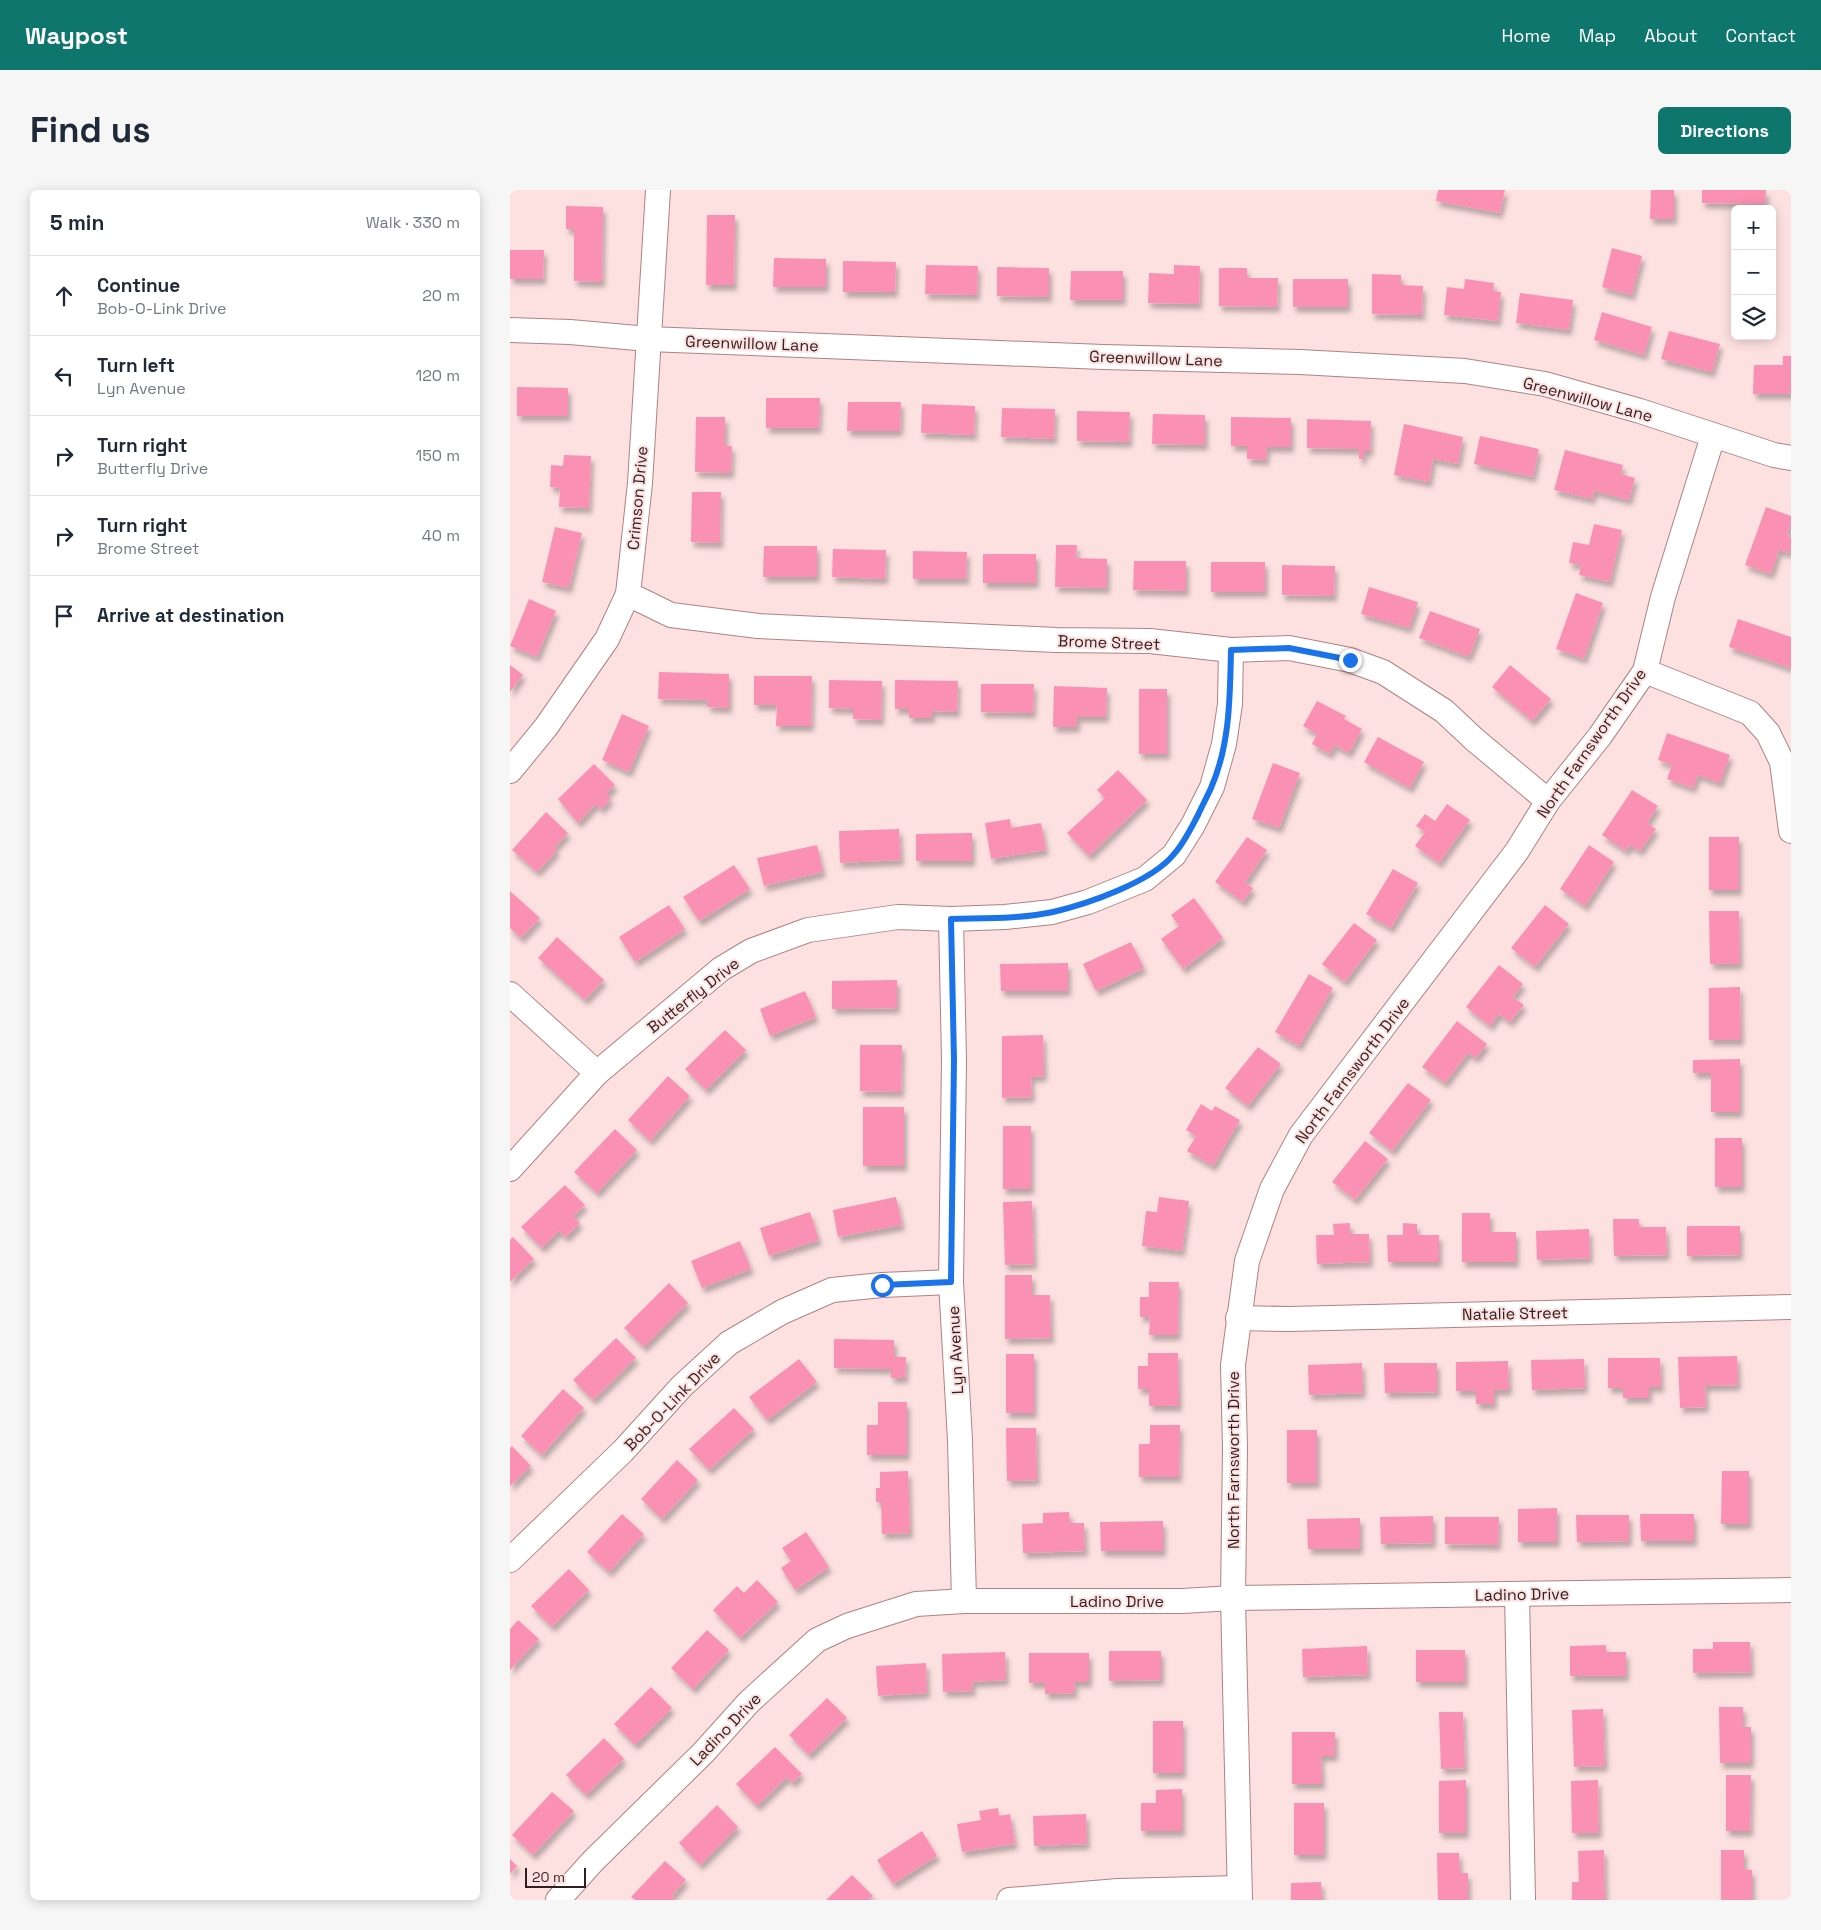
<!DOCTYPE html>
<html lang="en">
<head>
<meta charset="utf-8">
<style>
  body { margin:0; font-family:"Space Grotesk",sans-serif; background:#f6f6f7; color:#1f2937 }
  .controls { position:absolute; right:15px; top:15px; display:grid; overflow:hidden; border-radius:8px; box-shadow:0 2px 12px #0003 }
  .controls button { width:45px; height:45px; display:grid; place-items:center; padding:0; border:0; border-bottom:1px solid #e0e1e3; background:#fff; color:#1f2937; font:25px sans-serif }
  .scale { position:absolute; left:15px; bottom:12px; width:61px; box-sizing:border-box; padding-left:5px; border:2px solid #301f1f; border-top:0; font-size:14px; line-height:18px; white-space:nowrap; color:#301f1f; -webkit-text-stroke:4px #fde1e0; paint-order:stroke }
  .stop { position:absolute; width:15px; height:15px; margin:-11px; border:4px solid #1a73e8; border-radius:50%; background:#fff }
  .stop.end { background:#1a73e8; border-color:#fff; box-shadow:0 1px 5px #0008 }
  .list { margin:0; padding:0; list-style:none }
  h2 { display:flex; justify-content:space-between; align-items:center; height:65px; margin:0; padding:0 20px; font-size:21px }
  h2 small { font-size:16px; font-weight:400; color:#747a83 }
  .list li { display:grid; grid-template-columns:32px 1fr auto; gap:15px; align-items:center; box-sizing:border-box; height:80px; padding:0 20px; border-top:1px solid #e0e1e3 }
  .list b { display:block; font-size:19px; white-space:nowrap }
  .list p { margin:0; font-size:16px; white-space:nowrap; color:#747a83 }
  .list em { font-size:16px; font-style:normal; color:#747a83 }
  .icon { flex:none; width:28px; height:28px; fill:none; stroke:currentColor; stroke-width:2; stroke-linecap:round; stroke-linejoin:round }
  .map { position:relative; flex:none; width:1281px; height:1710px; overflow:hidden; border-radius:8px }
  header { display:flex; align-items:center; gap:30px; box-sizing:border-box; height:70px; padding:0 25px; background:#0f766e; color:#fff }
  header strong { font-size:24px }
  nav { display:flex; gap:28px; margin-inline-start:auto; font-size:18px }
  .intro { display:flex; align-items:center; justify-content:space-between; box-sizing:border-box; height:120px; padding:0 30px }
  h1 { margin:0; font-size:35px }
  .button { padding:12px 22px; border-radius:8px; background:#0f766e; color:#fff; font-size:18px; font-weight:700 }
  main { display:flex; gap:30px; padding:0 30px }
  aside { flex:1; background:#fff; border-radius:8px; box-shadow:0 2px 12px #0003 }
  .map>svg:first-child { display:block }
  .building { fill:#fa90b3; filter:url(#shadow) }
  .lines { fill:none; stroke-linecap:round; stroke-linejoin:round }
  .minor-casing { stroke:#ae8382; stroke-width:26 }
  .minor { stroke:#fff; stroke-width:24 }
  .route { stroke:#1a73e8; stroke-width:6 }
  .labels { text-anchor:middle; stroke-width:4; stroke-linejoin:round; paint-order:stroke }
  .street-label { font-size:16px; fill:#301f1f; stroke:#fde1e0 }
</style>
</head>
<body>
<header>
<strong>Waypost</strong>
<nav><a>Home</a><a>Map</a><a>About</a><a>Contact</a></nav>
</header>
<div class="intro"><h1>Find us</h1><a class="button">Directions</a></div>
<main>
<aside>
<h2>5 min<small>Walk · 330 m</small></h2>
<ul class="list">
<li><svg class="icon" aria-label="ahead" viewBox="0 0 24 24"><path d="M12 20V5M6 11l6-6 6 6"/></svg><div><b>Continue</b><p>Bob-O-Link Drive</p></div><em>20 m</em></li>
<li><svg class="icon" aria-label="left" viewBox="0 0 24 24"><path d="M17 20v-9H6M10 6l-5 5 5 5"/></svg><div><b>Turn left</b><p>Lyn Avenue</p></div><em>120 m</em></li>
<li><svg class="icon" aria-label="right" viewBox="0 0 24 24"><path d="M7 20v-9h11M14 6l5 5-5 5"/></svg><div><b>Turn right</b><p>Butterfly Drive</p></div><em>150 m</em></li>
<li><svg class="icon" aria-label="right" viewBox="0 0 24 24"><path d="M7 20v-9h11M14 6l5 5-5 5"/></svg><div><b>Turn right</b><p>Brome Street</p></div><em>40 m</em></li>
<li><svg class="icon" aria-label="arrive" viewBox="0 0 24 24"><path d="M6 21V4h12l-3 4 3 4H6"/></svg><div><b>Arrive at destination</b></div></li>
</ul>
</aside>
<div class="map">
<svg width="1281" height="1710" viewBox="0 0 1281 1710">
  <defs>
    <filter id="shadow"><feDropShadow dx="3" dy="5.5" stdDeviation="2.5" flood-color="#0004"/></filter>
  </defs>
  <rect width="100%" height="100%" fill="#fde1e0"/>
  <!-- building -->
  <g class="building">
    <path d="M928,0H995L990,23L926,11Z"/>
    <path d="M1141,0H1164V29H1140Z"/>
    <path d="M1192,0H1256L1255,14L1192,13Z"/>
    <path d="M56,16L93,17L92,92L64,91V39H56Z"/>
    <path d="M197,25H225L224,95H196Z"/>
    <path d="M1102,58L1132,66L1122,105L1092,97Z"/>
    <path d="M0,60H34L33,89H0Z"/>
    <path d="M264,68L316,69V97H263Z"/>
    <path d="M333,71L386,72L385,102H333Z"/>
    <path d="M416,75L468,76L467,105L415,104Z"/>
    <path d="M664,75L690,76L689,114L638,113L639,83L664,84Z"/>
    <path d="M487,77L539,78V107L487,106Z"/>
    <path d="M709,78H737V88H768L767,117L709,116Z"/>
    <path d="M561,81H613V110H560Z"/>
    <path d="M862,84L891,85V95L913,96L912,125L862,124Z"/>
    <rect x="783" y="89" width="55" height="28"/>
    <path d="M955,89L984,93L983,101L991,102L988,131L934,125L937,97L954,99Z"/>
    <path d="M1010,103L1063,110L1059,140L1006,133Z"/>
    <path d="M1092,122L1142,137L1134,165L1084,150Z"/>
    <path d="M1159,141L1210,154L1202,182L1151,169Z"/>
    <path d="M1273,166H1281V204H1243L1244,175H1273Z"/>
    <path d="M7,197L58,198V226H7Z"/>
    <path d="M256,208H310L309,238H256Z"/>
    <path d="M338,212H391L390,241H337Z"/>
    <path d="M412,214L465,216L464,245L411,243Z"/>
    <path d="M492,218L545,219L544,249L491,247Z"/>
    <path d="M567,221L620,222L619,252L567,251Z"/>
    <path d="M643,224L695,225V255L642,254Z"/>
    <path d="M186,227H215V256H222L221,283L185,282Z"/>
    <path d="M721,227L781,228V257H757L756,270L737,269V256H721Z"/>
    <path d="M797,229L861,231L860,261H854V269H849V259L797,258Z"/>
    <path d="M894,234L953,247L948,274L923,269L919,292L884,285Z"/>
    <path d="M970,246L1029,259L1023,287L964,274Z"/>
    <path d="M1055,260L1113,275L1111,284L1125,288L1119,310L1084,301L1082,309L1044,300Z"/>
    <path d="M54,265L81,266L79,318L49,317L50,298L40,297L41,275L53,276Z"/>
    <path d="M182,302H211L210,353L181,352Z"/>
    <path d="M1256,317L1281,326V333L1277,345L1281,347V357L1279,363L1269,360L1261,384L1235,375Z"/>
    <path d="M1084,334L1112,340L1100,392L1069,385L1071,375L1059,373L1063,352L1079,355Z"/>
    <path d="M45,337L72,343L59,398L32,392Z"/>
    <path d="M546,355H567L566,368L597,369V398L545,397Z"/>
    <path d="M254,356H307V387H253Z"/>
    <path d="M323,359L376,360L375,389L322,387Z"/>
    <path d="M403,361L457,362L456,389H403Z"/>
    <rect x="473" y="364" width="53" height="29"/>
    <path d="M624,371H676V401L623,400Z"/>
    <rect x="701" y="372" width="54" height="30"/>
    <path d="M772,375L825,376L824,406L772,405Z"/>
    <path d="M859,397L908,412L899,438L851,424Z"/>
    <path d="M1066,403L1093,413L1074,469L1046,459Z"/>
    <path d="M19,409L46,421L27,467L0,456Z"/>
    <path d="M920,421L970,439L959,467L909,448Z"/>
    <path d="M1228,429L1281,447V478L1219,457Z"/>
    <path d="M0,475L13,485L0,502Z"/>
    <path d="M1000,475L1041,509L1022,531L982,497Z"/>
    <path d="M149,482L219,484V518L197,517L198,510L148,509Z"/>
    <path d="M244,486H302L301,536H266L267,515H244Z"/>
    <path d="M319,490L372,491L371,530L343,529V519L319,518Z"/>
    <path d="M385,490L448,491L447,522L422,521V528H399V519H385Z"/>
    <path d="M471,494H524L523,523L471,522Z"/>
    <path d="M544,496L597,498L596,527H567V537H543Z"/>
    <rect x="629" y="499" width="28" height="65"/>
    <path d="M807,511L836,526L834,529L852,539L839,563L824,555L820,564L802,554L807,544L793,536Z"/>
    <path d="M112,524L139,536L119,582L92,570Z"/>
    <path d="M1157,543L1220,565L1210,593L1188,585L1183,598L1157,589L1162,575L1148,570Z"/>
    <path d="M868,547L914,572L900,598L854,572Z"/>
    <path d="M763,573L790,583L769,638L742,629Z"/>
    <path d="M84,574L105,595L96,604L101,609L91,619L86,614L68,633L48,609Z"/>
    <path d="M608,580L637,610L579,666L557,643L595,608L587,600Z"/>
    <path d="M1122,600L1148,616L1137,633L1146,639L1130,661L1120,655L1116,661L1092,645Z"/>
    <path d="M937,614L960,630L929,673L905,656L915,642L906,636L915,624L925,631Z"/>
    <path d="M36,622L58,643L44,658L47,661L27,682L2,660Z"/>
    <path d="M500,629L501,638L531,633L536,660L481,669L475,633Z"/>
    <path d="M389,639L391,670L330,673L329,641Z"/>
    <path d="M462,643V671H406V644Z"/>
    <path d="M737,647L757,660L735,693L743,698L733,712L705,692Z"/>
    <rect x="1199" y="647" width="30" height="53"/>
    <path d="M307,655L313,682L254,696L247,668Z"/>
    <path d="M1079,655L1104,672L1075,716L1050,699Z"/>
    <path d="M224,675L240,699L189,731L173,707Z"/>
    <path d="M883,679L908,693L881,738L856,724Z"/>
    <path d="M0,701L30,728L11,748L0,738Z"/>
    <path d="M684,708L713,748L673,779L651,749L669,736L661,725Z"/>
    <path d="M159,715L175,739L125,772L109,747Z"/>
    <path d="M1035,715L1059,734L1025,777L1001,758Z"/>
    <path d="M1199,721H1229L1230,774H1200Z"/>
    <path d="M844,733L867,750L835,792L812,774Z"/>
    <path d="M47,747L94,790L75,810L28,768Z"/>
    <path d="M621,752L634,778L586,801L573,774Z"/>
    <path d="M558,773V801H491L490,774Z"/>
    <path d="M989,775L1013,794L1003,807L1014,815L1000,832L989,824L980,836L956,817Z"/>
    <path d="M799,784L823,798L789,856L765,842Z"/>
    <path d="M387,790V818L322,819V791Z"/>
    <path d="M1230,797L1231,850H1199V798Z"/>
    <path d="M295,801L306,827L260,846L250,819Z"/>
    <path d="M947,831L977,854L966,868L958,863L935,893L912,877Z"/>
    <path d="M215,840L236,860L196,900L175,879Z"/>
    <path d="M533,845L534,886L521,887L522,907L492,908V846Z"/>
    <path d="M350,855H392L391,902L350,901Z"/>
    <path d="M748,857L771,874L738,916L715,898Z"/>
    <path d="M1230,869V922H1201V883H1183V870Z"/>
    <path d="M158,886L180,906L140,951L118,930Z"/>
    <path d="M898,893L921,910L882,961L859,943Z"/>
    <path d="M691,914L702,921L705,916L730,930L703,976L677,961L686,946L676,940Z"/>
    <rect x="353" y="917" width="41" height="59"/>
    <rect x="493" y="936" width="28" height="63"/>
    <path d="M105,939L127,960L87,1003L64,982Z"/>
    <rect x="1205" y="948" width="27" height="49"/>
    <path d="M855,951L878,969L845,1010L822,992Z"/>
    <path d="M55,995L75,1015L63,1026L70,1033L56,1047L49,1041L32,1058L11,1037Z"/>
    <path d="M386,1007L392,1035L328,1047L323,1020Z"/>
    <path d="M649,1007L679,1011L672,1061L632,1056L636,1021L647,1022Z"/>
    <path d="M522,1011L524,1074L495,1075L493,1012Z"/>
    <path d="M300,1022L309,1050L259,1066L250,1038Z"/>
    <path d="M952,1023H980V1042H1006V1072H952Z"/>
    <path d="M1103,1029H1129V1037H1156L1157,1065L1104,1066Z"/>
    <path d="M840,1033V1044H859L860,1072L807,1074L806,1045H824L823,1034Z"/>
    <path d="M893,1033L907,1034V1045H929V1072H878L877,1045H893Z"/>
    <path d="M1177,1036H1230V1065L1177,1066Z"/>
    <path d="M1079,1039L1080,1068L1027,1070L1026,1041Z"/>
    <path d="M3,1047L24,1069L0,1092V1050Z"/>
    <path d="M230,1051L241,1079L192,1098L181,1071Z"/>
    <path d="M495,1085H522V1105H540L541,1148L495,1149Z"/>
    <path d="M639,1092H669L668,1145H639L640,1127H630V1107H639Z"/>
    <path d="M159,1093L178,1113L134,1157L114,1138Z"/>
    <path d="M106,1148L126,1168L83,1210L63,1190Z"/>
    <path d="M324,1149L384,1150V1167H396L395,1188H381V1179L324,1178Z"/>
    <path d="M638,1163H668L669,1216H639V1199H628V1176H638Z"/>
    <rect x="496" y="1164" width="28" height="59"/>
    <path d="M1227,1166L1228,1195L1195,1196L1196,1217L1170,1218L1168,1167Z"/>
    <path d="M1098,1168H1150L1151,1197H1139V1208H1113V1198H1098Z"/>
    <path d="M289,1169L307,1192L257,1230L239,1207Z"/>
    <path d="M1074,1169L1075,1198L1022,1200L1021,1170Z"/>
    <path d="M998,1171L999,1200H984V1214H966V1201H946V1172Z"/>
    <path d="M852,1173L853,1203L799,1205L798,1175Z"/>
    <path d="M874,1173H927V1202L875,1203Z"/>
    <path d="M53,1199L74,1218L32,1265L11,1246Z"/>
    <path d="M368,1212H397V1265H357V1235H368Z"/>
    <path d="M224,1218L244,1239L199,1280L179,1259Z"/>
    <path d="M640,1235H670L669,1287H629V1254H640Z"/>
    <path d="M496,1238H526L527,1290L497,1291Z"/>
    <rect x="777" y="1240" width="30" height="53"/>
    <path d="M2,1256L21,1276L0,1296V1258Z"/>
    <path d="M167,1270L188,1290L152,1329L131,1309Z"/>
    <path d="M398,1281L400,1343L372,1344L371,1312H366V1298H370V1282Z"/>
    <path d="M1212,1281H1239V1334H1211Z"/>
    <path d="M1047,1318V1352H1008V1319Z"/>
    <path d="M559,1322L560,1333H574L575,1361L513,1363L512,1334L533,1333V1323Z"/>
    <path d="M112,1324L134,1344L99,1382L77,1362Z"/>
    <path d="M1130,1324H1184V1351H1131Z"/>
    <path d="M1066,1325H1119V1351L1067,1352Z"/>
    <path d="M923,1326V1353L871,1354L870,1327Z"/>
    <path d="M935,1327H989L988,1355L935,1354Z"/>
    <path d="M850,1328V1359H798L797,1329Z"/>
    <path d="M653,1331V1361H591L590,1332Z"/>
    <path d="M296,1342L319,1377L285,1400L271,1378L281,1371L272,1358Z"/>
    <path d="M59,1379L79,1400L42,1437L21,1416Z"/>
    <path d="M247,1390L268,1412L230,1448L203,1420L227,1396L234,1403Z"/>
    <path d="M8,1430L29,1449L0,1480V1439Z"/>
    <path d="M197,1440L219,1460L183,1499L161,1478Z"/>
    <path d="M1203,1452H1240L1241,1482L1183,1483V1459H1203Z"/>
    <path d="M1096,1455V1462H1116V1486H1060V1456Z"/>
    <path d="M857,1456L858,1485L793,1487L792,1459Z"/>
    <rect x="906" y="1460" width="49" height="32"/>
    <path d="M599,1461H651V1490L599,1491Z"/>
    <path d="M495,1462L496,1490L462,1492L463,1501L433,1502L432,1464Z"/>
    <path d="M519,1463H579V1492H564L565,1503L535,1504V1493H519Z"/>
    <path d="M416,1473L417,1503L368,1506L366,1476Z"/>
    <path d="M141,1497L162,1518L125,1555L104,1534Z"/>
    <path d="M317,1508L337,1528L299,1565L279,1545Z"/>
    <path d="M1209,1517H1233V1537H1241V1573H1210Z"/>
    <path d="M1093,1519L1095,1576L1064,1577L1062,1520Z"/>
    <path d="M929,1522H953L955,1578L931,1579Z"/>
    <rect x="643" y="1531" width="30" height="52"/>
    <path d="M782,1542H825V1566H811L812,1594H782Z"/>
    <path d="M94,1548L114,1569L76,1605L56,1585Z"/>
    <path d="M265,1557L292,1584L282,1593L277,1587L247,1616L226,1594Z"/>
    <path d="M1216,1585H1241L1240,1641H1216Z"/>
    <path d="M956,1590V1643H929V1591Z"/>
    <path d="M1088,1590L1089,1643H1062L1061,1591Z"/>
    <path d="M672,1599V1641H631V1613H646V1600Z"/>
    <path d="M42,1602L64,1621L23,1665L2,1645Z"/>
    <rect x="784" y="1613" width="30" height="52"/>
    <path d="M207,1615L228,1637L190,1675L169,1653Z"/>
    <path d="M488,1618L489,1626L500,1624L505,1654L452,1662L447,1634L471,1630L469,1621Z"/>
    <path d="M576,1624L577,1654L524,1656L523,1626Z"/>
    <path d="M412,1641L427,1666L383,1694L367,1670Z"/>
    <path d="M1094,1660L1095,1710H1062V1692H1069L1068,1661Z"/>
    <path d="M1211,1660H1234V1679L1242,1680V1710H1211Z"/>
    <path d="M927,1663H949L950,1683H958V1710H928Z"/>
    <path d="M0,1669L7,1676L0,1684Z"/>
    <path d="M155,1671L176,1690L162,1706L166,1710H125L121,1707Z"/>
    <path d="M342,1685L363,1706L358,1710H316Z"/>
    <path d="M811,1692L812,1710H781V1693Z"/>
  </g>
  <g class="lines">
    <defs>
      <g id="minor">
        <path d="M0,140L60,142L138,149L593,167L790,172L955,181L1035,194L1130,221L1264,265L1281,268"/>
        <path d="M118,404L161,425L248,436L546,450L640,451L721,460L779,458L840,470L873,482L934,521L965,550L1038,611"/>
        <path d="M1135,481L1240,523L1258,543L1272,572L1281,641"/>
        <path d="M0,581L36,537L97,449L118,404L130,293L148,0"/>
        <path d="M441,729L444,870L441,1092L450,1250L454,1411"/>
        <path d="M0,804L87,883"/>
        <path d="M0,979L87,883L211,779L241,761L298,740L388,727L441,729L495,727L542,722L578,712L635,689L664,665L683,635L702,597L714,554L720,514L721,460"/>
        <path d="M728,1128L779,1129L1281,1117"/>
        <path d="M0,1370L113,1261L172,1196L219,1153L272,1122L322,1100L372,1095L441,1092"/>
        <path d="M1007,1404L1013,1710"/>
        <path d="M48,1710L83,1671L193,1563L239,1512L307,1450L337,1436L406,1414L454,1411H672L723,1408L1281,1400"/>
        <path d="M499,1710L608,1701L729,1698"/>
        <path d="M730,1710L723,1408L725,1258L723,1175L737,1071L762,999L791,945L1007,661L1038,611L1090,546L1135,481L1153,407L1203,246"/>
      </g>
    </defs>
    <!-- minor casing -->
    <use href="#minor" class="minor-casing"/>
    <!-- minor -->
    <use href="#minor" class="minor"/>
  </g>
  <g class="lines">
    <!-- route -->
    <path class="route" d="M372,1095L441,1092L444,870L441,729C474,728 510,729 543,722C577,714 642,692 664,664C674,653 681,638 688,625C692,616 697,607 701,598C720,555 720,506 721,460L779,458L840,470"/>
  </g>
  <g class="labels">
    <!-- street labels -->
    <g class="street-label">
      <text transform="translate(242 153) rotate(2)" y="6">Greenwillow Lane</text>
      <text transform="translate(646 168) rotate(2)" y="6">Greenwillow Lane</text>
      <text transform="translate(1078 209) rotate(15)" y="6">Greenwillow Lane</text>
      <text transform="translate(127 308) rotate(-85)" y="6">Crimson Drive</text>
      <text transform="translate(599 452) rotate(2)" y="6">Brome Street</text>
      <text transform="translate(1081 553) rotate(-55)" y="6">North Farnsworth Drive</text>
      <text transform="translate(183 805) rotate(-38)" y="6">Butterfly Drive</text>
      <text transform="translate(842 880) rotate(-53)" y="6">North Farnsworth Drive</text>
      <text transform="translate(1005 1123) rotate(-1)" y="6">Natalie Street</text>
      <text transform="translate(445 1160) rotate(-93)" y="6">Lyn Avenue</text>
      <text transform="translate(162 1211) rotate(-46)" y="6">Bob-O-Link Drive</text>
      <text transform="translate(723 1270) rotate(-90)" y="6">North Farnsworth Drive</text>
      <text transform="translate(1012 1404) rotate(-1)" y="6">Ladino Drive</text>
      <text x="607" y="1417">Ladino Drive</text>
      <text transform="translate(215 1539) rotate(-46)" y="6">Ladino Drive</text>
    </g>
  </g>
</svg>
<div class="controls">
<button>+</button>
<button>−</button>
<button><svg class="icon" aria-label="layers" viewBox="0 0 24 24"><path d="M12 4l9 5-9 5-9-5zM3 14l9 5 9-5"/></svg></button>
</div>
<div class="scale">20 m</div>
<div class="stop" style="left:372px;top:1095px"></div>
<div class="stop end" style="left:840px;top:470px"></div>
</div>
</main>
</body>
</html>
